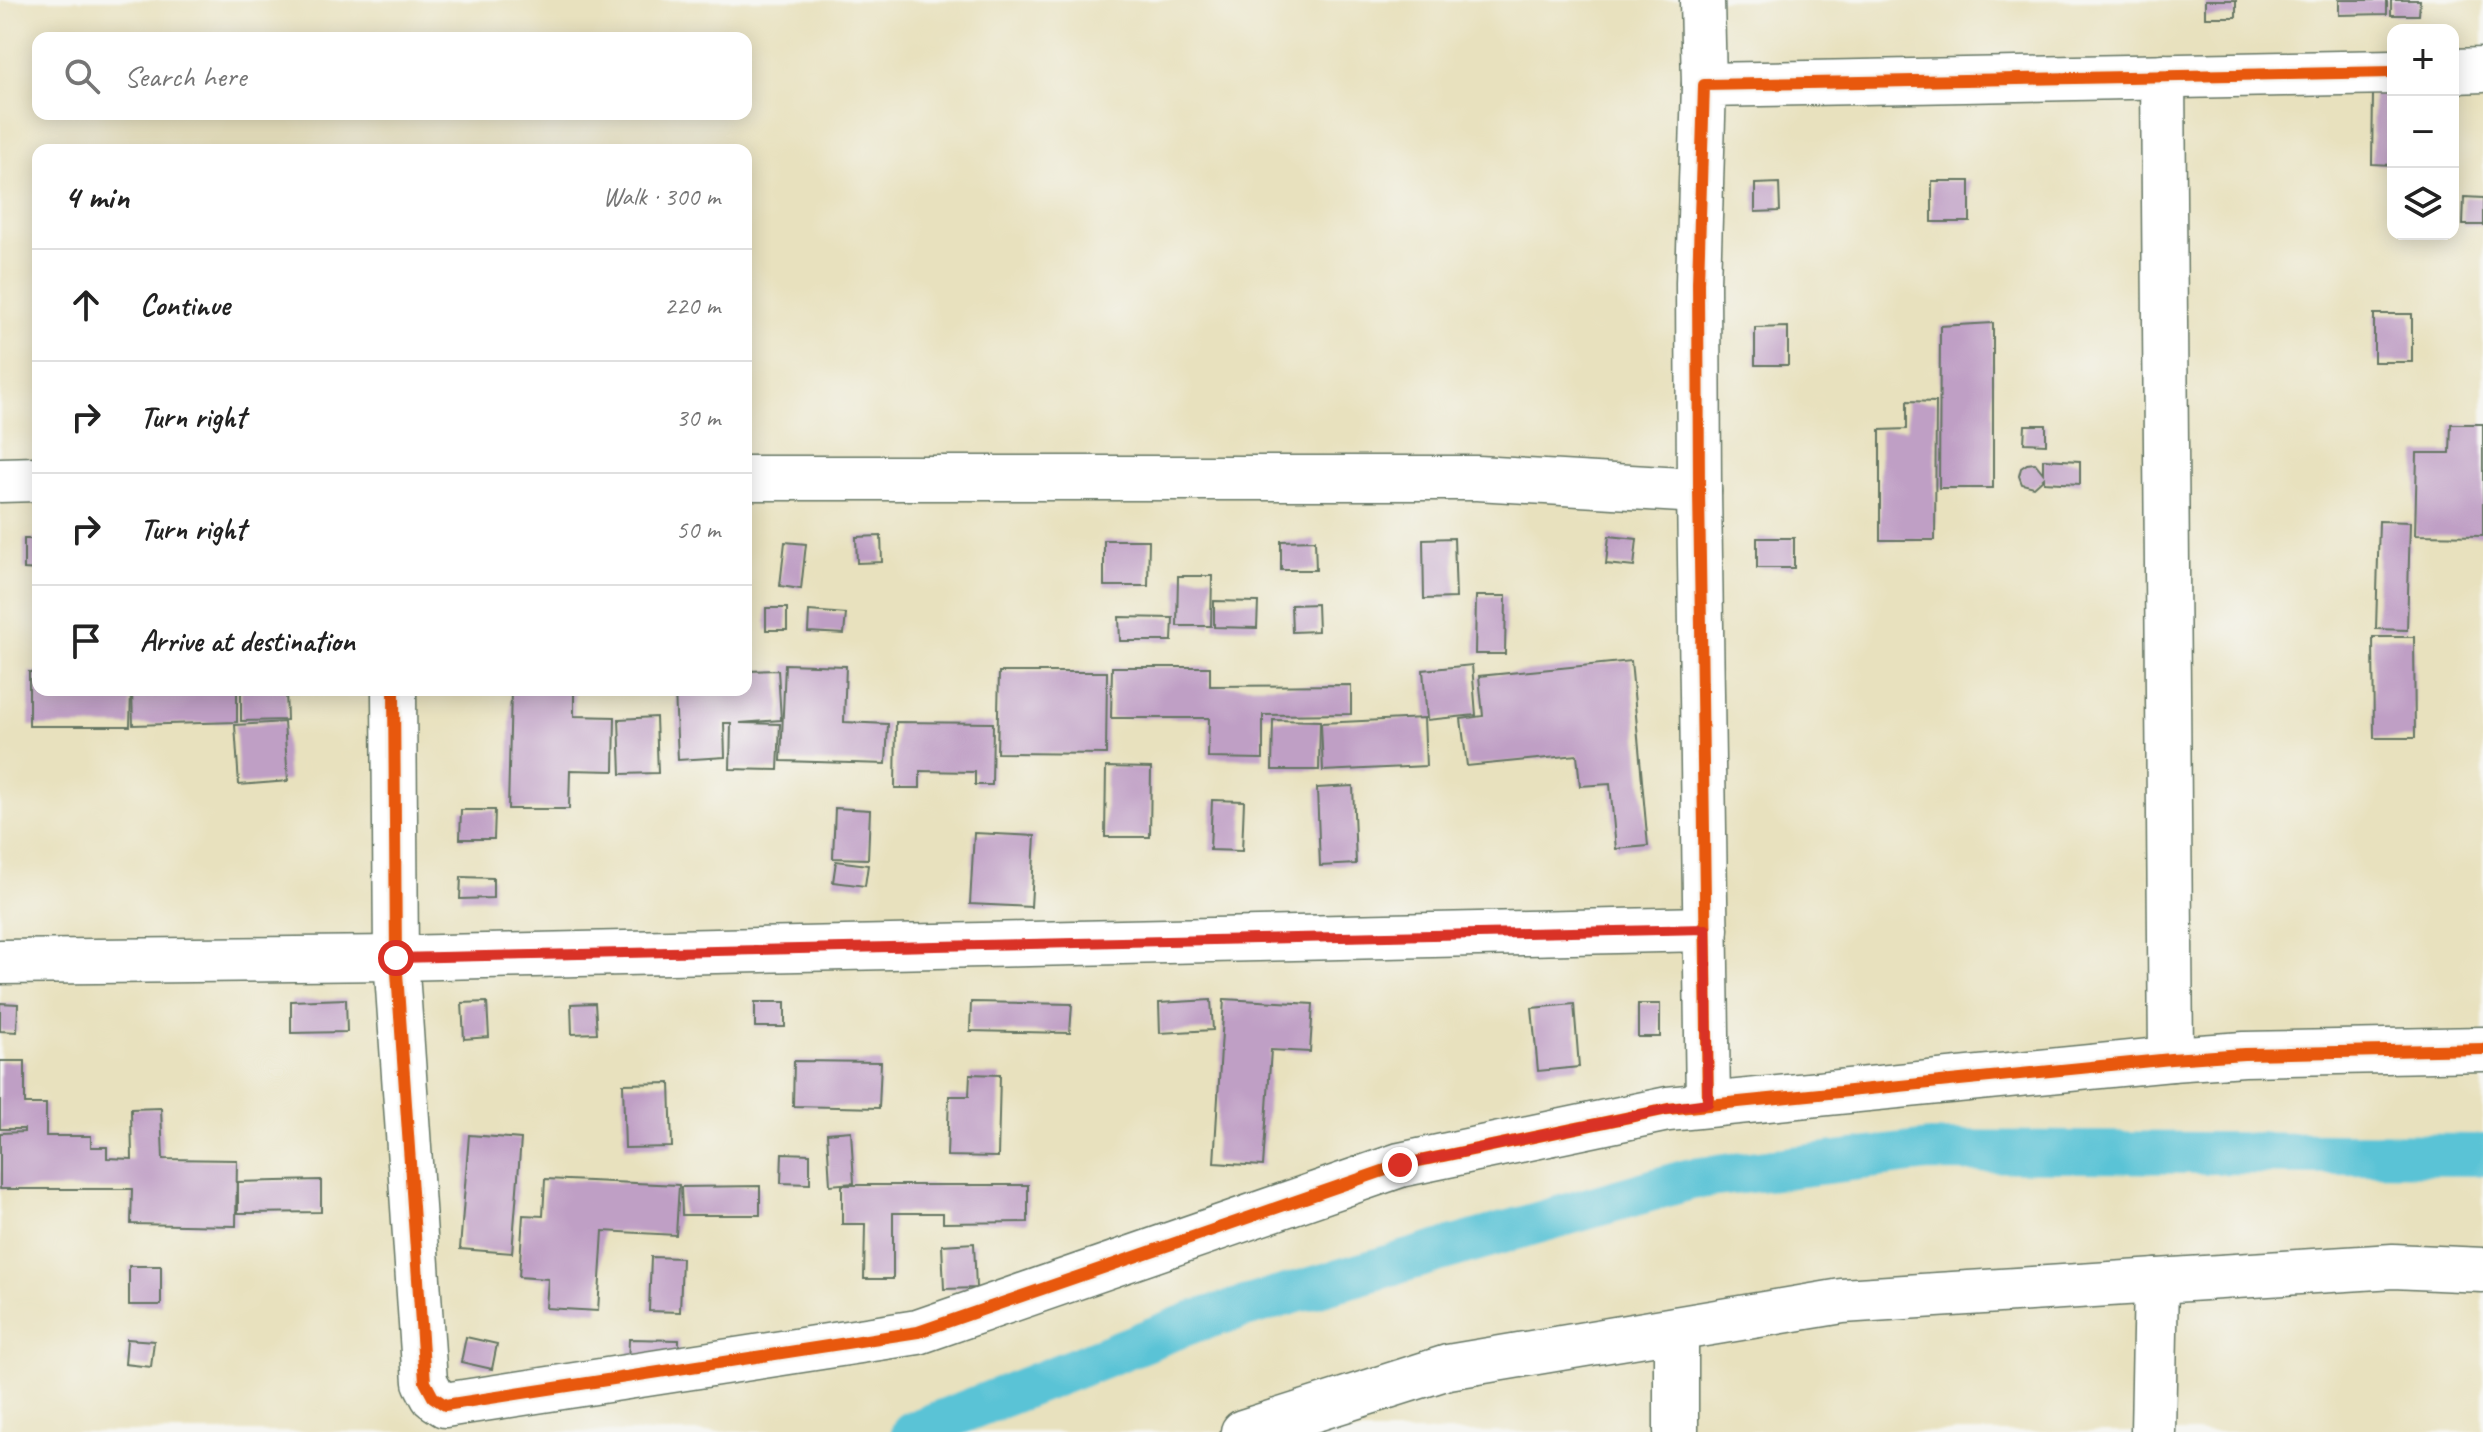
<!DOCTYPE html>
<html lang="en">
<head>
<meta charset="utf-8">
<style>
  body { margin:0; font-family:Caveat,sans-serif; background:#f6f6f6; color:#222 }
  .controls { position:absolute; right:24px; top:24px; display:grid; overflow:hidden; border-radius:16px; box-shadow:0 4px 20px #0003 }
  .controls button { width:72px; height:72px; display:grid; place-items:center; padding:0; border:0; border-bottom:2px solid #e0e0e0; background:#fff; color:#222; font:40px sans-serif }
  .stop { position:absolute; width:24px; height:24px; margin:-18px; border:6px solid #d93025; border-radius:50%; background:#fff }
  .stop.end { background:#d93025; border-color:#fff; box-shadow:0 2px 8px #0008 }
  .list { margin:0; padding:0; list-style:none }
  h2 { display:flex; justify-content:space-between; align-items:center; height:104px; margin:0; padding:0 32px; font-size:34px }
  h2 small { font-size:26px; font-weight:400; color:#767676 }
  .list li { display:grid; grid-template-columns:52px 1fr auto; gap:24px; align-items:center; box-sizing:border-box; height:112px; padding:0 32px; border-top:2px solid #e0e0e0 }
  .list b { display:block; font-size:30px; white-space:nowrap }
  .list em { font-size:26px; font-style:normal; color:#767676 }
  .icon { flex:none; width:44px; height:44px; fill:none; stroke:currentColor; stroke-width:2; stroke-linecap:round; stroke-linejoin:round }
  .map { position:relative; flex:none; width:2483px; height:1432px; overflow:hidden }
  .search { position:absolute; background:#fff; box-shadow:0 4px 20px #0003; left:32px; top:32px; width:720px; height:88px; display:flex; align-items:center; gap:20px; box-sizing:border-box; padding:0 28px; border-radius:16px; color:#767676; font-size:30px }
  .panel { position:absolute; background:#fff; box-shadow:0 4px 20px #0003; left:32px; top:144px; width:720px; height:552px; border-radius:16px }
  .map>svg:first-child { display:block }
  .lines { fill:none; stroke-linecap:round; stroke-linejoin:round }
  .canal { stroke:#5ac3d6; stroke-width:42 }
  .building { fill:#bf9fc5 }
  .minor-casing { stroke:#657664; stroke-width:47 }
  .minor { stroke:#fff; stroke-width:44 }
  .cycleway-casing { stroke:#f6f6f2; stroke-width:17 }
  .cycleway { stroke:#e8590c; stroke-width:12 }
  .route { stroke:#d93025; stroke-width:10 }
</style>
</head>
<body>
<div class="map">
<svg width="2483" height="1432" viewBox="0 0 2483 1432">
  <rect width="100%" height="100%" fill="#f6f6f2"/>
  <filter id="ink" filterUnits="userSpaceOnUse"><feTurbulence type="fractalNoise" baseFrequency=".0125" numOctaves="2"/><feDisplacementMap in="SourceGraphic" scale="16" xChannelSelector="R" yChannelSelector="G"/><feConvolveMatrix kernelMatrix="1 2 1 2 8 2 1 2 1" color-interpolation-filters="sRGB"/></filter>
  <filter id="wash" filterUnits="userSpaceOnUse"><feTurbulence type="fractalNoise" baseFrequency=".006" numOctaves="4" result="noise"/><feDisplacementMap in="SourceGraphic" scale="32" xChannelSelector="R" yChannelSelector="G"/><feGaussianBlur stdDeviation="1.8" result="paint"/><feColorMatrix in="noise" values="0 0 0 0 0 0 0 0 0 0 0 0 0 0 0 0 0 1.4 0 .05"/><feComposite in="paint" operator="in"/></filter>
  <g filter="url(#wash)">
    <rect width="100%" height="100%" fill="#e8e1be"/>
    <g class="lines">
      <!-- canal -->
      <path class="canal" d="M912,1432L1196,1321L1691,1179L1929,1151L2483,1155"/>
    </g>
    <g id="blocks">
      <!-- building -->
      <g class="building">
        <rect x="2205" y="0" width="31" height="17"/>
        <path d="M2339,0H2387V14L2339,15Z"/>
        <path d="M2391,0H2420L2419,15H2391Z"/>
        <path d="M2373,94H2393V165L2372,164Z"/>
        <rect x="1932" y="181" width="38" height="41"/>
        <path d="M1779,183L1780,211L1755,212V184Z"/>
        <path d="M2464,197L2483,198V225H2463Z"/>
        <rect x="2374" y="314" width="38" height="48"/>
        <path d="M1993,323V488H1939L1940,326Z"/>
        <path d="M1788,327V365H1755V328Z"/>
        <path d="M1907,401L1936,402L1935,540H1880V430L1907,429Z"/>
        <path d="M2451,424H2483V536L2415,535L2417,453H2450Z"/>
        <path d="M2025,425H2046V444L2024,443Z"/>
        <path d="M2043,459L2080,461V484L2044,482V478L2034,487L2022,484L2019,476L2021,468L2027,464L2035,463L2043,473Z"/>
        <path d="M2379,521L2410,522L2407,630L2376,629Z"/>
        <path d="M881,536L882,562L857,563L856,537Z"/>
        <path d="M1609,536L1637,539L1634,567L1606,564Z"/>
        <path d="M1454,538L1456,598L1424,599L1423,539Z"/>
        <rect x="1757" y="538" width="37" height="30"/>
        <path d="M24,539H38V570L24,569Z"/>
        <path d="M1104,540H1149L1148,586H1104Z"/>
        <path d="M1315,540L1316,570H1281V541Z"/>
        <path d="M785,542L806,544L801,589L780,586Z"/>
        <path d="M1178,576H1212L1211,626H1177Z"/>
        <path d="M1476,596H1506L1505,654H1475Z"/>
        <path d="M1214,601L1258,602L1257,628L1214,627Z"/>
        <path d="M1317,604L1318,631L1292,632L1291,605Z"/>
        <rect x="766" y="608" width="21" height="22"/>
        <path d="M809,611L846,614L844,634L808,632Z"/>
        <path d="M1119,617L1173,618L1172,641H1120Z"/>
        <path d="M2373,637H2414L2415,738H2374Z"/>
        <path d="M1631,661L1648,846L1616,849L1610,784L1580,786L1577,755L1467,766L1461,719L1483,716L1479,676Z"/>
        <path d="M785,664L846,666L844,722L888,724L886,764L781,761Z"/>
        <path d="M1472,665L1476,715L1427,720L1423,670Z"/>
        <path d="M1112,667H1210V686L1351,685V714L1263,715V759L1208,758L1209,718H1111Z"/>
        <path d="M778,670L781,720L740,723L780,724L778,770L730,769L731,723H724L725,757L678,760L675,690H746V671Z"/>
        <path d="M29,672H38V690H131L130,726H29Z"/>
        <path d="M999,672H1107L1106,754L997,753Z"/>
        <path d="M132,690H237V722L133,725Z"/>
        <path d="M241,690H286L287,720L241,721Z"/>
        <path d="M511,690H574V716L615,717L614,771L570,770L569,809H508Z"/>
        <path d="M656,717L658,773L621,774L619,719Z"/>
        <path d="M1424,718L1426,766L1323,771L1321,723Z"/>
        <path d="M1273,720L1320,721L1319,770H1272Z"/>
        <path d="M284,722L288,781L239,785L235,725Z"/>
        <path d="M896,722L993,723L992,785H975V772L920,771V788H895Z"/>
        <path d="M1106,767L1151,768L1150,837H1105Z"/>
        <path d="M1353,786L1356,864L1320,866L1317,788Z"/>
        <path d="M1212,800L1244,801L1242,851L1210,850Z"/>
        <path d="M835,808L870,810L868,859L833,858Z"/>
        <path d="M461,810H495L494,839H460Z"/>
        <path d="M974,833L1035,836L1031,907L970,904Z"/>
        <path d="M836,861L868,865L865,886L833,882Z"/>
        <path d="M461,877L493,878V898L460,899Z"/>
        <path d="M346,999L347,1032L291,1033V1001Z"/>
        <path d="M1224,999L1313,1004L1310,1052L1271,1050L1263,1166L1214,1163Z"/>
        <path d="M1211,1000L1213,1030L1160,1033L1159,1003Z"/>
        <path d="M487,1002L489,1037L464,1039L462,1003Z"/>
        <rect x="755" y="1002" width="30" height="25"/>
        <path d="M971,1002L1072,1004L1070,1033L970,1031Z"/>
        <path d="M0,1003L18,1004L17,1032L0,1031Z"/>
        <path d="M595,1003L597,1033L572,1034L571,1004Z"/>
        <path d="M1574,1004L1579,1067L1538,1071L1532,1008Z"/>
        <rect x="1638" y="1004" width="22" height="33"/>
        <path d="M0,1061H25V1104H46V1136H91V1147H107V1158L132,1159L131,1109L161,1108L163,1159L237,1160L236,1226L131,1224L132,1189H0V1133L24,1132V1129H0Z"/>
        <path d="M794,1061L881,1062L879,1108L793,1106Z"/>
        <path d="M970,1074L1000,1075L998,1157L947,1156L949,1096H969Z"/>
        <path d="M670,1083L672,1147L625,1148L623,1084Z"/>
        <path d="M851,1131L854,1183L830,1185L827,1133Z"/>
        <path d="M469,1135L521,1139L512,1253L460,1249Z"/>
        <path d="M782,1153L810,1154V1184L781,1183Z"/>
        <path d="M545,1179L679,1185L676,1235L603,1231L598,1311L546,1308L548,1279L519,1277L523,1215L543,1216Z"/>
        <path d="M321,1180V1212L238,1213V1182Z"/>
        <path d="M842,1185H1028V1222L943,1223V1213H893V1279H864L865,1224H842Z"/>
        <path d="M760,1186V1215H682L681,1187Z"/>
        <path d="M974,1243L976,1288L944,1289L942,1245Z"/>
        <path d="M651,1257L682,1258L680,1312L649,1311Z"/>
        <rect x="129" y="1266" width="32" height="39"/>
        <path d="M466,1337L497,1344L492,1369L461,1362Z"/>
        <path d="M127,1339L154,1341L151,1367L125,1364Z"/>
        <path d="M629,1339L679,1340L678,1368L628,1366Z"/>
      </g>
    </g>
  </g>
  <g filter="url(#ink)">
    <use href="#blocks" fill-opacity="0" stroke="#657664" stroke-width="2"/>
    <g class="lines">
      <defs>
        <g id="minor">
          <path d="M1702,0L1704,85"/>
          <path d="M2453,71L2483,70"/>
          <path d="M2163,76L2171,1059"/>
          <path d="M746,478H1477L1699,491"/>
          <path d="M0,480L38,479"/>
          <path d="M394,690L396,958L425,1382L433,1397L445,1405L918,1332L1400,1165L1668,1109L2171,1059L2244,1054L2483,1049"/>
          <path d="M0,962L396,958L1706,929"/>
          <path d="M1708,1103L1699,491L1698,283L1704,85L2393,72"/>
          <path d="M1243,1432L1448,1367L1842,1301L2393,1266L2483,1270"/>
          <path d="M1676,1432V1329"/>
          <path d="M2153,1432L2156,1281"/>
        </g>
      </defs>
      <!-- minor casing -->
      <use href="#minor" class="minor-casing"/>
      <!-- minor -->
      <use href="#minor" class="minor"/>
      <defs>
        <g id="cycleway">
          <path d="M394,690L396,958L425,1382L433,1397L445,1405L918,1332L1400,1165L1668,1109L2171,1059L2244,1054L2483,1049"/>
          <path d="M1708,1103L1699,491L1698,283L1704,85L2393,72"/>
        </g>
      </defs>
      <!-- cycleway casing -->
      <use href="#cycleway" class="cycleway-casing"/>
      <!-- cycleway -->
      <use href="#cycleway" class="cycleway"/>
    </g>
  </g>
  <g class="lines" filter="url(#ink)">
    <!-- route -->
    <path class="route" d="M396,958L1706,929L1708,1103L1668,1109L1400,1165"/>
  </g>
</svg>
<div class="controls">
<button>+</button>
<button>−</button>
<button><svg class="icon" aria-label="layers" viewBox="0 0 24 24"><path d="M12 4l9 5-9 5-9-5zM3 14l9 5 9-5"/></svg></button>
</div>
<div class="stop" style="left:396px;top:958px"></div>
<div class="stop end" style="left:1400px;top:1165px"></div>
<div class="search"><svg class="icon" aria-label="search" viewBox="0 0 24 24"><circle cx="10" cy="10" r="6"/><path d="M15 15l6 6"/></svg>Search here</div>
<section class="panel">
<h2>4 min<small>Walk · 300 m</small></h2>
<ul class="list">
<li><svg class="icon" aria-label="ahead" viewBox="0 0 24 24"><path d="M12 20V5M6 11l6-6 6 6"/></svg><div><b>Continue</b></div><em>220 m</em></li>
<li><svg class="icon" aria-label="right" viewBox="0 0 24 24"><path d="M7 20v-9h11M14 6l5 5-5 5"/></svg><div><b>Turn right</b></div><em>30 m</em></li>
<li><svg class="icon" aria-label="right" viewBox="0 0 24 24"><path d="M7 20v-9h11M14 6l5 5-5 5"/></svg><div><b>Turn right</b></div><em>50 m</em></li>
<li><svg class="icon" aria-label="arrive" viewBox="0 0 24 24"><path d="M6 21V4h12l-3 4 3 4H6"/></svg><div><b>Arrive at destination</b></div></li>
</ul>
</section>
</div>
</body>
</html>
